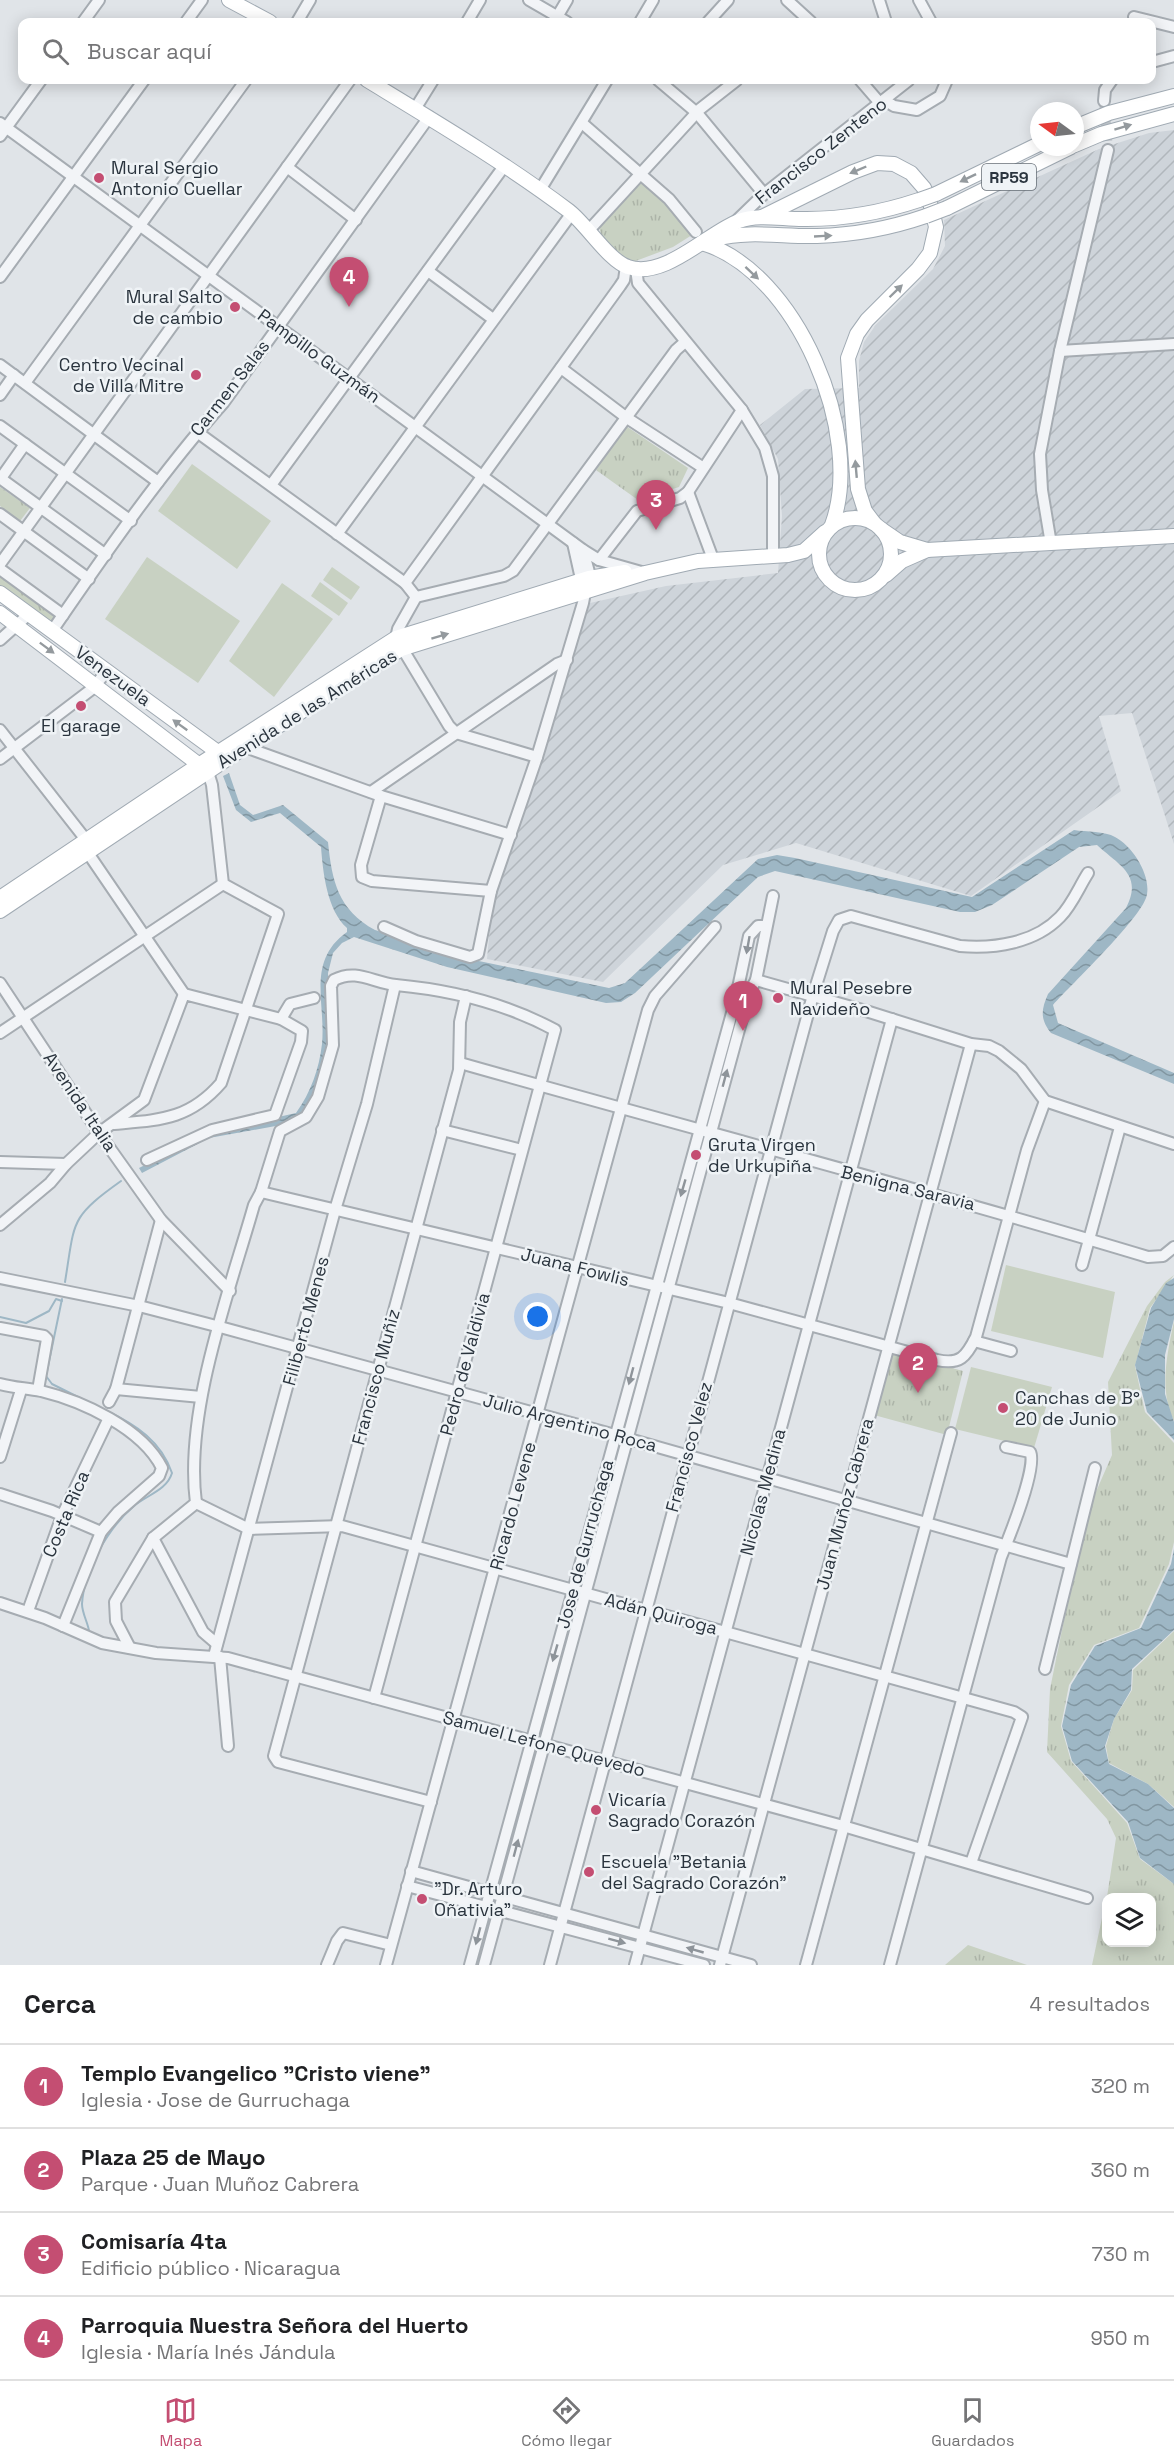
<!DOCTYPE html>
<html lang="es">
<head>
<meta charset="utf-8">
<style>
  body { margin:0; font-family:"Space Grotesk",sans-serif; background:#f2f2f2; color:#202124 }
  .controls { position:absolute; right:18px; bottom:18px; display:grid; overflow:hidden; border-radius:12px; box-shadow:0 3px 15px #0003 }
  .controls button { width:54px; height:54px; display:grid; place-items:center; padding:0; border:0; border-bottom:2px solid #e0e0e0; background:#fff; color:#202124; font:30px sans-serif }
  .compass { position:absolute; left:1030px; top:102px; width:54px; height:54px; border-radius:50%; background:#fff; box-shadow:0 3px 15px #0003; rotate:285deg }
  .you { position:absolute; left:538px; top:1317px; width:21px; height:21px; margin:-15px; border:4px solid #fff; border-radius:50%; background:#1a73e8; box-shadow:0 0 0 9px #1a73e833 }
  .badge { display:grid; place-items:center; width:39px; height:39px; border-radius:50%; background:#c44e72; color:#fff; font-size:20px; font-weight:700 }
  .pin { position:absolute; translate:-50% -50px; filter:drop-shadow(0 2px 3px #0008) }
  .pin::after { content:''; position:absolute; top:32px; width:21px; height:18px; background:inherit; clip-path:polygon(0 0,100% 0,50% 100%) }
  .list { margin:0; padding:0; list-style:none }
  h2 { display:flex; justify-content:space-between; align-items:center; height:78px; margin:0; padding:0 24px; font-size:26px }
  h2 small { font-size:20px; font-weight:400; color:#757577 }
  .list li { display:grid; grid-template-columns:39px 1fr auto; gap:18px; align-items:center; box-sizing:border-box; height:84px; padding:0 24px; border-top:2px solid #e0e0e0 }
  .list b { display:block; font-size:22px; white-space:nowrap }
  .list p { margin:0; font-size:20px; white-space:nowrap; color:#757577 }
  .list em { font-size:20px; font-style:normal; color:#757577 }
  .icon { flex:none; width:33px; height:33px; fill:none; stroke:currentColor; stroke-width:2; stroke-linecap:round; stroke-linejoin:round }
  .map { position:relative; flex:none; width:1174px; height:1965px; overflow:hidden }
  .search { position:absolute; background:#fff; box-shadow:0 3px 15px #0003; left:18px; right:18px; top:18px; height:66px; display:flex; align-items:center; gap:15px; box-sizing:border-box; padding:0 21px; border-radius:12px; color:#757577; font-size:22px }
  .sheet { height:414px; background:#fff }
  nav { display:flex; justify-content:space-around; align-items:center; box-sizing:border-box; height:84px; border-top:2px solid #e0e0e0; background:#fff; font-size:16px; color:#757577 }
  nav a { display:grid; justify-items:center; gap:3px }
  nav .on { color:#c44e72 }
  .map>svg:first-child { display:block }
  .industrial { fill:url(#industrial-furrows) }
  .grass { fill:url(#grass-tufts) }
  .pitch { fill:#c8d1c2 }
  .water { fill:url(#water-waves) }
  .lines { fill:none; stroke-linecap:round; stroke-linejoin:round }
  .stream { stroke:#9eb7c5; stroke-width:2 }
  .minor-tunnel { stroke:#bcc1c6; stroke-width:10; stroke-dasharray:10 5; stroke-linecap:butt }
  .minor-casing { stroke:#a6acb2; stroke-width:14 }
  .major-casing { stroke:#a0aab3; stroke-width:16 }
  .minor { stroke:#f2f4f7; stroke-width:10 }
  .major { stroke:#fff; stroke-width:14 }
  .major-bridge-casing { stroke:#a0aab3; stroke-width:16; stroke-linecap:butt }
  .major-bridge { stroke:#fff; stroke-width:14 }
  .oneway { fill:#949a9e }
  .oneway2 { fill:#8e949a }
  .poi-dot { fill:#c44e72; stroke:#eff3f6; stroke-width:2 }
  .labels { text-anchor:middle; stroke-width:5; stroke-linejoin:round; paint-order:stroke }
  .shield { fill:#eff3f6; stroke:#656d75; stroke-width:1.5 }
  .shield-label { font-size:16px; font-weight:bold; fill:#2a343e }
  .street-label { font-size:18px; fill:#2a343e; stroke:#eff3f6 }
  .poi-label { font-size:18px; fill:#2a343e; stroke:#eff3f6; text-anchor:start }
</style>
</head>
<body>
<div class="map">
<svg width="1174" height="1965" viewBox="0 0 1174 1965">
  <defs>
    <pattern id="industrial-furrows" width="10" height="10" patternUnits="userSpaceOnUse" patternTransform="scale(1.5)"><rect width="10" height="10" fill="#ced4da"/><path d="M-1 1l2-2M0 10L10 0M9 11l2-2" fill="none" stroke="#b1b7bc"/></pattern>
    <pattern id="grass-tufts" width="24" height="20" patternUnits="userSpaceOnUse" patternTransform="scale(1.5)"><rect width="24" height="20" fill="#c8d1c2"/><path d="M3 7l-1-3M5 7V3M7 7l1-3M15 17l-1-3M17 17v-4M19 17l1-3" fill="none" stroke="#acb4a8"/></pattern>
    <pattern id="water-waves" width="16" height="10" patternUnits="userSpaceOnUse" patternTransform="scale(1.5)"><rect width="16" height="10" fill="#9eb7c5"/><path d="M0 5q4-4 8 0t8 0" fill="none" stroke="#8196a1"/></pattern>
  </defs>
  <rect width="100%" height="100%" fill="#e0e4e8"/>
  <!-- industrial -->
  <path class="industrial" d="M1174,130V844L1132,713L1099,716L1121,791L971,896L796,843L723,865L603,982L487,959L491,916L498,887L590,603L666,586L778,573L782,516L778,459L760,425L805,389L859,388V361L864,342L875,326L933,269L945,246L944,220L1099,149L1149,133Z"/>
  <!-- grass -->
  <g class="grass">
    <path d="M639,183H646L673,209L692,235L673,247L633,262L623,259L601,235L599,225Z"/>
    <path d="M626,426L688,468L679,487L638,500L596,470Z"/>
    <path d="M0,487L30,508L20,521L0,506Z"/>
    <path d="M0,574L53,612V621L49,622L0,587Z"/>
    <path d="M1174,1275L1150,1308L1135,1366L1145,1412L1174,1443V1542L1169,1564L1139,1628L1094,1645L1069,1685L1061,1726L1071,1761L1127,1823L1140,1859L1174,1884V1965H1092L1106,1899V1942H1152V1898L1107,1897L1116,1838L1107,1819L1047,1752L1050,1689L1085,1517L1112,1455L1108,1382L1147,1306L1165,1282Z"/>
    <path d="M1174,1321V1421C1159,1390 1167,1354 1174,1321Z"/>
    <path d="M890,1351L963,1371L947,1435L874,1415Z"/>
    <path d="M1174,1631V1807L1148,1784L1109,1763L1106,1746L1114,1719L1132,1690L1133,1670Z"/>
    <path d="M968,1945L1027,1965H945Z"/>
  </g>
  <!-- pitch -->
  <g class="pitch">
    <path d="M192,464L271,521L237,569L158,511Z"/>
    <path d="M147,557L240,621L198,683L105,619Z"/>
    <path d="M332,567L360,587L351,600L323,580Z"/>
    <path d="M320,582L348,603L339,616L311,596Z"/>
    <path d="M282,583L333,619L274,697L229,661Z"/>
    <path d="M1006,1265L1115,1292L1103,1358L991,1331Z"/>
    <path d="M971,1367L1052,1387L1034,1448L955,1429Z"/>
  </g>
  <!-- water -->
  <g class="water">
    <path d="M229,773L240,805L253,815L283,805L328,842C332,881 338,910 375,930L474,960L609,988L625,983L758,859L777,855L795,858L972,897L1074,830C1086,832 1105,831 1115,837C1133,846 1153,878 1146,898C1137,922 1073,983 1053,1005L1058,1023L1174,1073V1084L1051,1033C1040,1019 1041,1010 1048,994L1126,908C1143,875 1120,866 1097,845L1079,847L992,905L975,912H960L775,871L758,877L635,993L621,1002L606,1003L447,967L354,937L342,943L333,953L328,973L329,1038L326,1061L314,1097L303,1116L281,1125L209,1138L142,1173L139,1168L208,1133L296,1113C311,1092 319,1069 322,1044C326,1003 306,961 347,932V928C327,910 323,873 321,847L280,813L251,822L236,810L223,776Z"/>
    <path d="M1174,1278V1319L1165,1355V1394L1174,1422V1440L1147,1412L1135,1365L1151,1308L1166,1283Z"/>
    <path d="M1174,1549V1630L1132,1669L1131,1690L1114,1719L1105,1746L1109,1764L1148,1784L1174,1808V1884L1140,1858L1128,1822L1072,1761L1062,1726L1071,1685L1095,1646L1141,1628L1171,1564Z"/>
  </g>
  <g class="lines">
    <!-- stream -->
    <g class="stream">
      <path d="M65,1282C75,1221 69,1218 121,1181"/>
      <path d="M62,1299L46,1376L52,1384L86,1401"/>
      <path d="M0,1317L26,1323L49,1311L56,1299L62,1301"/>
      <path d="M89,1631C88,1623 82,1613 82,1604C84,1570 108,1528 134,1506C147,1495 167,1490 172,1473C161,1441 136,1425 107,1411"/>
    </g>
    <!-- minor-tunnel -->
    <path class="minor-tunnel" d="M1104,101L1108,150"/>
    <defs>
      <g id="minor">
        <path d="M529,0L567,22"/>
        <path d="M787,0L811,22"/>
        <path d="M879,0L886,22"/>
        <path d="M919,0L931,22"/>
        <path d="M557,17L567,0"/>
        <path d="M1134,17L1174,27"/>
        <path d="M83,22L99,0"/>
        <path d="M186,22L202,0"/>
        <path d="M297,22L310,0"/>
        <path d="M467,22L480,0"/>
        <path d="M640,22L653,0"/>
        <path d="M708,22L728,0"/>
        <path d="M1152,62L1174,56"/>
        <path d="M658,80L697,113L764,194"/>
        <path d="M860,80L879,102"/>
        <path d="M884,100L894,106L917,110L940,96L947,80"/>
        <path d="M1104,101L1105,90L1112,80"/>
        <path d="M415,109L433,80"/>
        <path d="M0,123L583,550L599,560L645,573"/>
        <path d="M582,123L669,199L696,232"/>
        <path d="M0,136L41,80"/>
        <path d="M287,167L356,220"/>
        <path d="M540,190L607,80"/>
        <path d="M734,223L764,194L909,80"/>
        <path d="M590,229L700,109L737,80"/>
        <path d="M636,269L638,283L742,410L765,448L773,476V555"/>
        <path d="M428,271L493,319"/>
        <path d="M0,277L144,80"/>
        <path d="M1060,351L1174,344"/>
        <path d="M0,365L158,482"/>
        <path d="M561,368L627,418L702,467"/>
        <path d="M25,383L246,80"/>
        <path d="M0,395L14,375"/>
        <path d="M0,426L131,521"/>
        <path d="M197,432L405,583"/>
        <path d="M0,478L106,555"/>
        <path d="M1,478L25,444"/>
        <path d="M271,485L505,165"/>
        <path d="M688,492L713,559"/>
        <path d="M0,514L89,579"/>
        <path d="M337,534L572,213"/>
        <path d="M573,543L583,588"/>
        <path d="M1051,544L1042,490L1040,454L1060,351L1108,150"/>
        <path d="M599,560L637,511L680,498L688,492L742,410"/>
        <path d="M0,564L350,80"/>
        <path d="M0,569L63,615"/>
        <path d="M416,597L504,576L513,571L676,350L685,342"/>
        <path d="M52,631C106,552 161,473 224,402L429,117"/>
        <path d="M0,640L29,614"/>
        <path d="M0,730L83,836L90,856L184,994"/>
        <path d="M245,747L381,796L511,835"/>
        <path d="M537,757L456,733L449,726L396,638L398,629L416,597L405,583L620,286L624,280L626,266"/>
        <path d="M0,759L92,689L107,671"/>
        <path d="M371,792L557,664L567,660"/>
        <path d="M381,796L361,865L362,877L372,881L491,891"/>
        <path d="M384,927L416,941L470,957L478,954L491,891L537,757L583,603L589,572L583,550"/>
        <path d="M756,980L866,1011L971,1044L989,1046L999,1051L1021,1069L1045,1101L1174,1144"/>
        <path d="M0,983L99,1133L161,1220L230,1291"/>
        <path d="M281,1019L290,1004L314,998"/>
        <path d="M0,1033L223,884"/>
        <path d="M460,1063C689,1128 920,1188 1148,1257L1163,1256L1174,1247"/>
        <path d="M114,1124C159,1120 189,1120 221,1083L278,914L223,884L212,785L208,772"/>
        <path d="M442,1130L522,1150"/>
        <path d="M0,1162L66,1164"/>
        <path d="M261,1192L729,1303L937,1360C960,1365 966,1357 976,1337L1027,1150L1045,1101"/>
        <path d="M0,1225L50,1183L66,1164L99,1133L144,1100L184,994L281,1019L302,1031L301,1042L275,1115L212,1130L147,1160"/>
        <path d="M1082,1265L1120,1127"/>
        <path d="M0,1278L139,1306L220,1327L615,1435L1071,1564"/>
        <path d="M0,1328L44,1336L47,1339L38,1390"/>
        <path d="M974,1341L1011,1351"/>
        <path d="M0,1384C14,1388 27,1388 41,1391C82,1401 142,1428 162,1468L159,1476L118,1512L101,1532L63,1626"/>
        <path d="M116,1389L201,1397"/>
        <path d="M109,1402L116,1389L161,1220"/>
        <path d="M0,1457L21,1390"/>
        <path d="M0,1494L52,1511L101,1532"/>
        <path d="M196,1503L249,1529L342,1526L1014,1712L1022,1717L971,1863"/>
        <path d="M153,1538L203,1632L217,1644"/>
        <path d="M0,1603L45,1618L102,1643L156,1653L228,1658L843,1826L1087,1898"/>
        <path d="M28,1611L62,1516L108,1420"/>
        <path d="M130,1648L116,1621L115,1602L153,1538L196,1503C184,1412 229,1293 254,1205L261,1192L280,1131L306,1117L318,1097L333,1045L331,986L334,980C357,968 373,983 396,985C450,990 507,1004 555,1030L374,1698"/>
        <path d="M214,1656L335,1210L367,1104L395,985"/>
        <path d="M220,1657L228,1746"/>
        <path d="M1045,1669L1095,1468"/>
        <path d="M431,1802L278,1762L274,1756L459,1070L460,1022L466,996"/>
        <path d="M411,1871L751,1965"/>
        <path d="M407,1886L704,1965"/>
        <path d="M327,1965L337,1941L343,1933L391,1945"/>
        <path d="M386,1965L648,1010L655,996L715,927"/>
        <path d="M470,1965L735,1002L749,936L758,926H766"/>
        <path d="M484,1965L749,993L756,980L773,896"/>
        <path d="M550,1965L813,995L833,931L839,920L851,916L960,946C995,949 1035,943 1060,917C1072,905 1079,887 1088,873"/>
        <path d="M635,1965L892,1019"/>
        <path d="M720,1965L971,1044"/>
        <path d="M806,1965L951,1433"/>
        <path d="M890,1965L1001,1557C1008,1540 1038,1466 1030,1452L1006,1447"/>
      </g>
      <g id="major">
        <path d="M229,0L270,22"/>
        <path d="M367,80C436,122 505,163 569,211C587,225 609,261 628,267C664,280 709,232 739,221C760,213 785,220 807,219C845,219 883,212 919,200"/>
        <path d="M1075,127L1109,113L1174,96"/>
        <path d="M1075,145L1101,134L1174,114"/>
        <path d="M936,194L1039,144"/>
        <path d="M947,208L1071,147"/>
        <path d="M762,217L853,172L877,163L894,164L911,173L924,188L931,206L936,227L930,253L918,269L867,320L857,334L848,358L858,489L865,511L874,523"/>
        <path d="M716,239C749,230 783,237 817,236C854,235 891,228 926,216"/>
        <path d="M702,243C797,271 865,435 832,525"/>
        <circle cx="855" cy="554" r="36"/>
        <path d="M881,529L900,542L927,550L1174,536"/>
        <path d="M886,575L902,561L927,550"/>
        <path d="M0,593L223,756"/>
        <path d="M0,613L206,770"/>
        <path d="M0,898L200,764L396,638L589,578L625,572"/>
        <path d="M0,911L245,747L401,649L645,573L698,561L788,555L804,551L825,532"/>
      </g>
    </defs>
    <!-- minor casing -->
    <use href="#minor" class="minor-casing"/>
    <!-- major casing -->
    <use href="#major" class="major-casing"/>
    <!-- minor -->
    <use href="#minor" class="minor"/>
    <!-- major -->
    <use href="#major" class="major"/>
    <defs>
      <g id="major-bridge">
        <path d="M919,200L936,194"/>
        <path d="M926,216L947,208"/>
      </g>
    </defs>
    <!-- major-bridge casing -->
    <use href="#major-bridge" class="major-bridge-casing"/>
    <!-- major-bridge -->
    <use href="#major-bridge" class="major-bridge"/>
  </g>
  <!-- one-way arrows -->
  <defs><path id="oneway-solid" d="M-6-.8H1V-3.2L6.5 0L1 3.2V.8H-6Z" transform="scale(1.5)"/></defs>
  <g class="oneway">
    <use href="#oneway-solid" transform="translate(1123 127) rotate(-17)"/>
    <use href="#oneway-solid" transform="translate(858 170) rotate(157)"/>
    <use href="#oneway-solid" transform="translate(968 178) rotate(154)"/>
    <use href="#oneway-solid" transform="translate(823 236) rotate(-3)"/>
    <use href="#oneway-solid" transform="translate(752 273) rotate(43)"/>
    <use href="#oneway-solid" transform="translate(896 291) rotate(-44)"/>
    <use href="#oneway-solid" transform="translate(856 469) rotate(-95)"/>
    <use href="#oneway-solid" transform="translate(440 636) rotate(-17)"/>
    <use href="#oneway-solid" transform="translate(47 648) rotate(37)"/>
    <use href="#oneway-solid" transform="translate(180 725) rotate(-144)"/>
  </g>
  <g class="oneway2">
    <use href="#oneway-solid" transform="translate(748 945) rotate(100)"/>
    <use href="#oneway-solid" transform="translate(725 1078) rotate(-75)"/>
    <use href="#oneway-solid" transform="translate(683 1188) rotate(106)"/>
    <use href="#oneway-solid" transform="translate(631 1376) rotate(105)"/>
    <use href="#oneway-solid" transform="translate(555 1653) rotate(106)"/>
    <use href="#oneway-solid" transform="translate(516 1848) rotate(-75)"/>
    <use href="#oneway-solid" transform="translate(478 1936) rotate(105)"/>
    <use href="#oneway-solid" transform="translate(617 1941) rotate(15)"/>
    <use href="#oneway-solid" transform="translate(695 1950) rotate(-164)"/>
  </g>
  <!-- markers -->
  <g class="poi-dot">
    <circle cx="99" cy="178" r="6"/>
    <circle cx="235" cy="307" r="6"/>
    <circle cx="196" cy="375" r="6"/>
    <circle cx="81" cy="706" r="6"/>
    <circle cx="778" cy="998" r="6"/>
    <circle cx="696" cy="1155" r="6"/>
    <circle cx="1003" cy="1408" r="6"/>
    <circle cx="596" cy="1810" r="6"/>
    <circle cx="589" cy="1872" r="6"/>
    <circle cx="422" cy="1899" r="6"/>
  </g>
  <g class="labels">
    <!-- shield labels -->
    <rect class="shield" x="982" y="164" width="54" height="26" rx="4.5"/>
    <g class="shield-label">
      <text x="1009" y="183">RP59</text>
    </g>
    <!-- street labels -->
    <g class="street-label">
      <text transform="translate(821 151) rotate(-38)" y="6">Francisco Zenteno</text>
      <text transform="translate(319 356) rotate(36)" y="6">Pampillo Guzmán</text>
      <text transform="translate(230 388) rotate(-52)" y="6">Carmen Salas</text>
      <text transform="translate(113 676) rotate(36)" y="6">Venezuela</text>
      <text transform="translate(307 709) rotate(-32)" y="6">Avenida de las Américas</text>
      <text transform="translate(80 1102) rotate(56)" y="6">Avenida Italia</text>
      <text transform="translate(908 1188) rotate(14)" y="6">Benigna Saravia</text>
      <text transform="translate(575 1267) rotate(14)" y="6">Juana Fowlis</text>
      <text transform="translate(306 1321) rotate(-75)" y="6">Filiberto Menes</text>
      <text transform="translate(465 1364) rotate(-75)" y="6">Pedro de Valdivia</text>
      <text transform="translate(376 1377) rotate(-75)" y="6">Francisco Muñiz</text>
      <text transform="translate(570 1423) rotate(15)" y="6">Julio Argentino Roca</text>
      <text transform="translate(689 1447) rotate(-75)" y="6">Francisco Velez</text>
      <text transform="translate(763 1492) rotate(-75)" y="6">Nicolas Medina</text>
      <text transform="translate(845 1504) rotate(-75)" y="6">Juan Muñoz Cabrera</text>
      <text transform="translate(513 1506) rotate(-75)" y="6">Ricardo Levene</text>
      <text transform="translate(66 1514) rotate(-67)" y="6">Costa Rica</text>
      <text transform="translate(585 1544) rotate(-75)" y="6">Jose de Gurruchaga</text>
      <text transform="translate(661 1614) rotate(15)" y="6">Adán Quiroga</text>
      <text transform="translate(544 1744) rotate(15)" y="6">Samuel Lefone Quevedo</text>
    </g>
    <!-- poi labels -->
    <g class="poi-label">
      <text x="111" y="174">Mural Sergio<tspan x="111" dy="21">Antonio Cuellar</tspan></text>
      <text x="223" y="303" text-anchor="end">Mural Salto<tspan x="223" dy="21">de cambio</tspan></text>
      <text x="184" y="371" text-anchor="end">Centro Vecinal<tspan x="184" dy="21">de Villa Mitre</tspan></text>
      <text x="81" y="732" text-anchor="middle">El garage</text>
      <text x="790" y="994">Mural Pesebre<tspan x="790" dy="21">Navideño</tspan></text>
      <text x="708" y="1151">Gruta Virgen<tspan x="708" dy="21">de Urkupiña</tspan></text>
      <text x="1015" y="1404">Canchas de B°<tspan x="1015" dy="21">20 de Junio</tspan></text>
      <text x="608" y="1806">Vicaría<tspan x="608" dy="21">Sagrado Corazón</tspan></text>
      <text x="601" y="1868">Escuela "Betania<tspan x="601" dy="21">del Sagrado Corazón"</tspan></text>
      <text x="434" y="1895">"Dr. Arturo<tspan x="434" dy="21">Oñativia"</tspan></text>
    </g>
  </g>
</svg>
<div class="controls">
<button><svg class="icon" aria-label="layers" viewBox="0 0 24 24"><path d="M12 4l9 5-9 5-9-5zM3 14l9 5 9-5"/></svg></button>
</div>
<svg class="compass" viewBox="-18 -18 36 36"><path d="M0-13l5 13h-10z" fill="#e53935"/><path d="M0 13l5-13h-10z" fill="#757577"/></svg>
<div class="you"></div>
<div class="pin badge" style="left:743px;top:1031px">1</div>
<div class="pin badge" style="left:918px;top:1393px">2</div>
<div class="pin badge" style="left:656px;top:530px">3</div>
<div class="pin badge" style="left:349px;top:307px">4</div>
<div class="search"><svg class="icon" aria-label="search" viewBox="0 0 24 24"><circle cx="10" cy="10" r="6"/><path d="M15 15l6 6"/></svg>Buscar aquí</div>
</div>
<section class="sheet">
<h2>Cerca<small>4 resultados</small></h2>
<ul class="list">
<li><span class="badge">1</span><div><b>Templo Evangelico &quot;Cristo viene&quot;</b><p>Iglesia · Jose de Gurruchaga</p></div><em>320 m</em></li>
<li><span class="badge">2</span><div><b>Plaza 25 de Mayo</b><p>Parque · Juan Muñoz Cabrera</p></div><em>360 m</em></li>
<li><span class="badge">3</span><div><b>Comisaría 4ta</b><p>Edificio público · Nicaragua</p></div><em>730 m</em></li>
<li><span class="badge">4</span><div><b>Parroquia Nuestra Señora del Huerto</b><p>Iglesia · María Inés Jándula</p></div><em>950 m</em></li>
</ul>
</section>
<nav>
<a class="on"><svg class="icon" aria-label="map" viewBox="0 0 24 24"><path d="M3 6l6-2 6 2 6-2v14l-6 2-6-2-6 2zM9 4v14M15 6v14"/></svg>Mapa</a>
<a><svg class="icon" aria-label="directions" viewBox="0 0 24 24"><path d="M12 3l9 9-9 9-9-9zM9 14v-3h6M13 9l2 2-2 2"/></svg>Cómo llegar</a>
<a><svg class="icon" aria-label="saved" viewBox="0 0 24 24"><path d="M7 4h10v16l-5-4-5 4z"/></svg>Guardados</a>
</nav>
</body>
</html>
